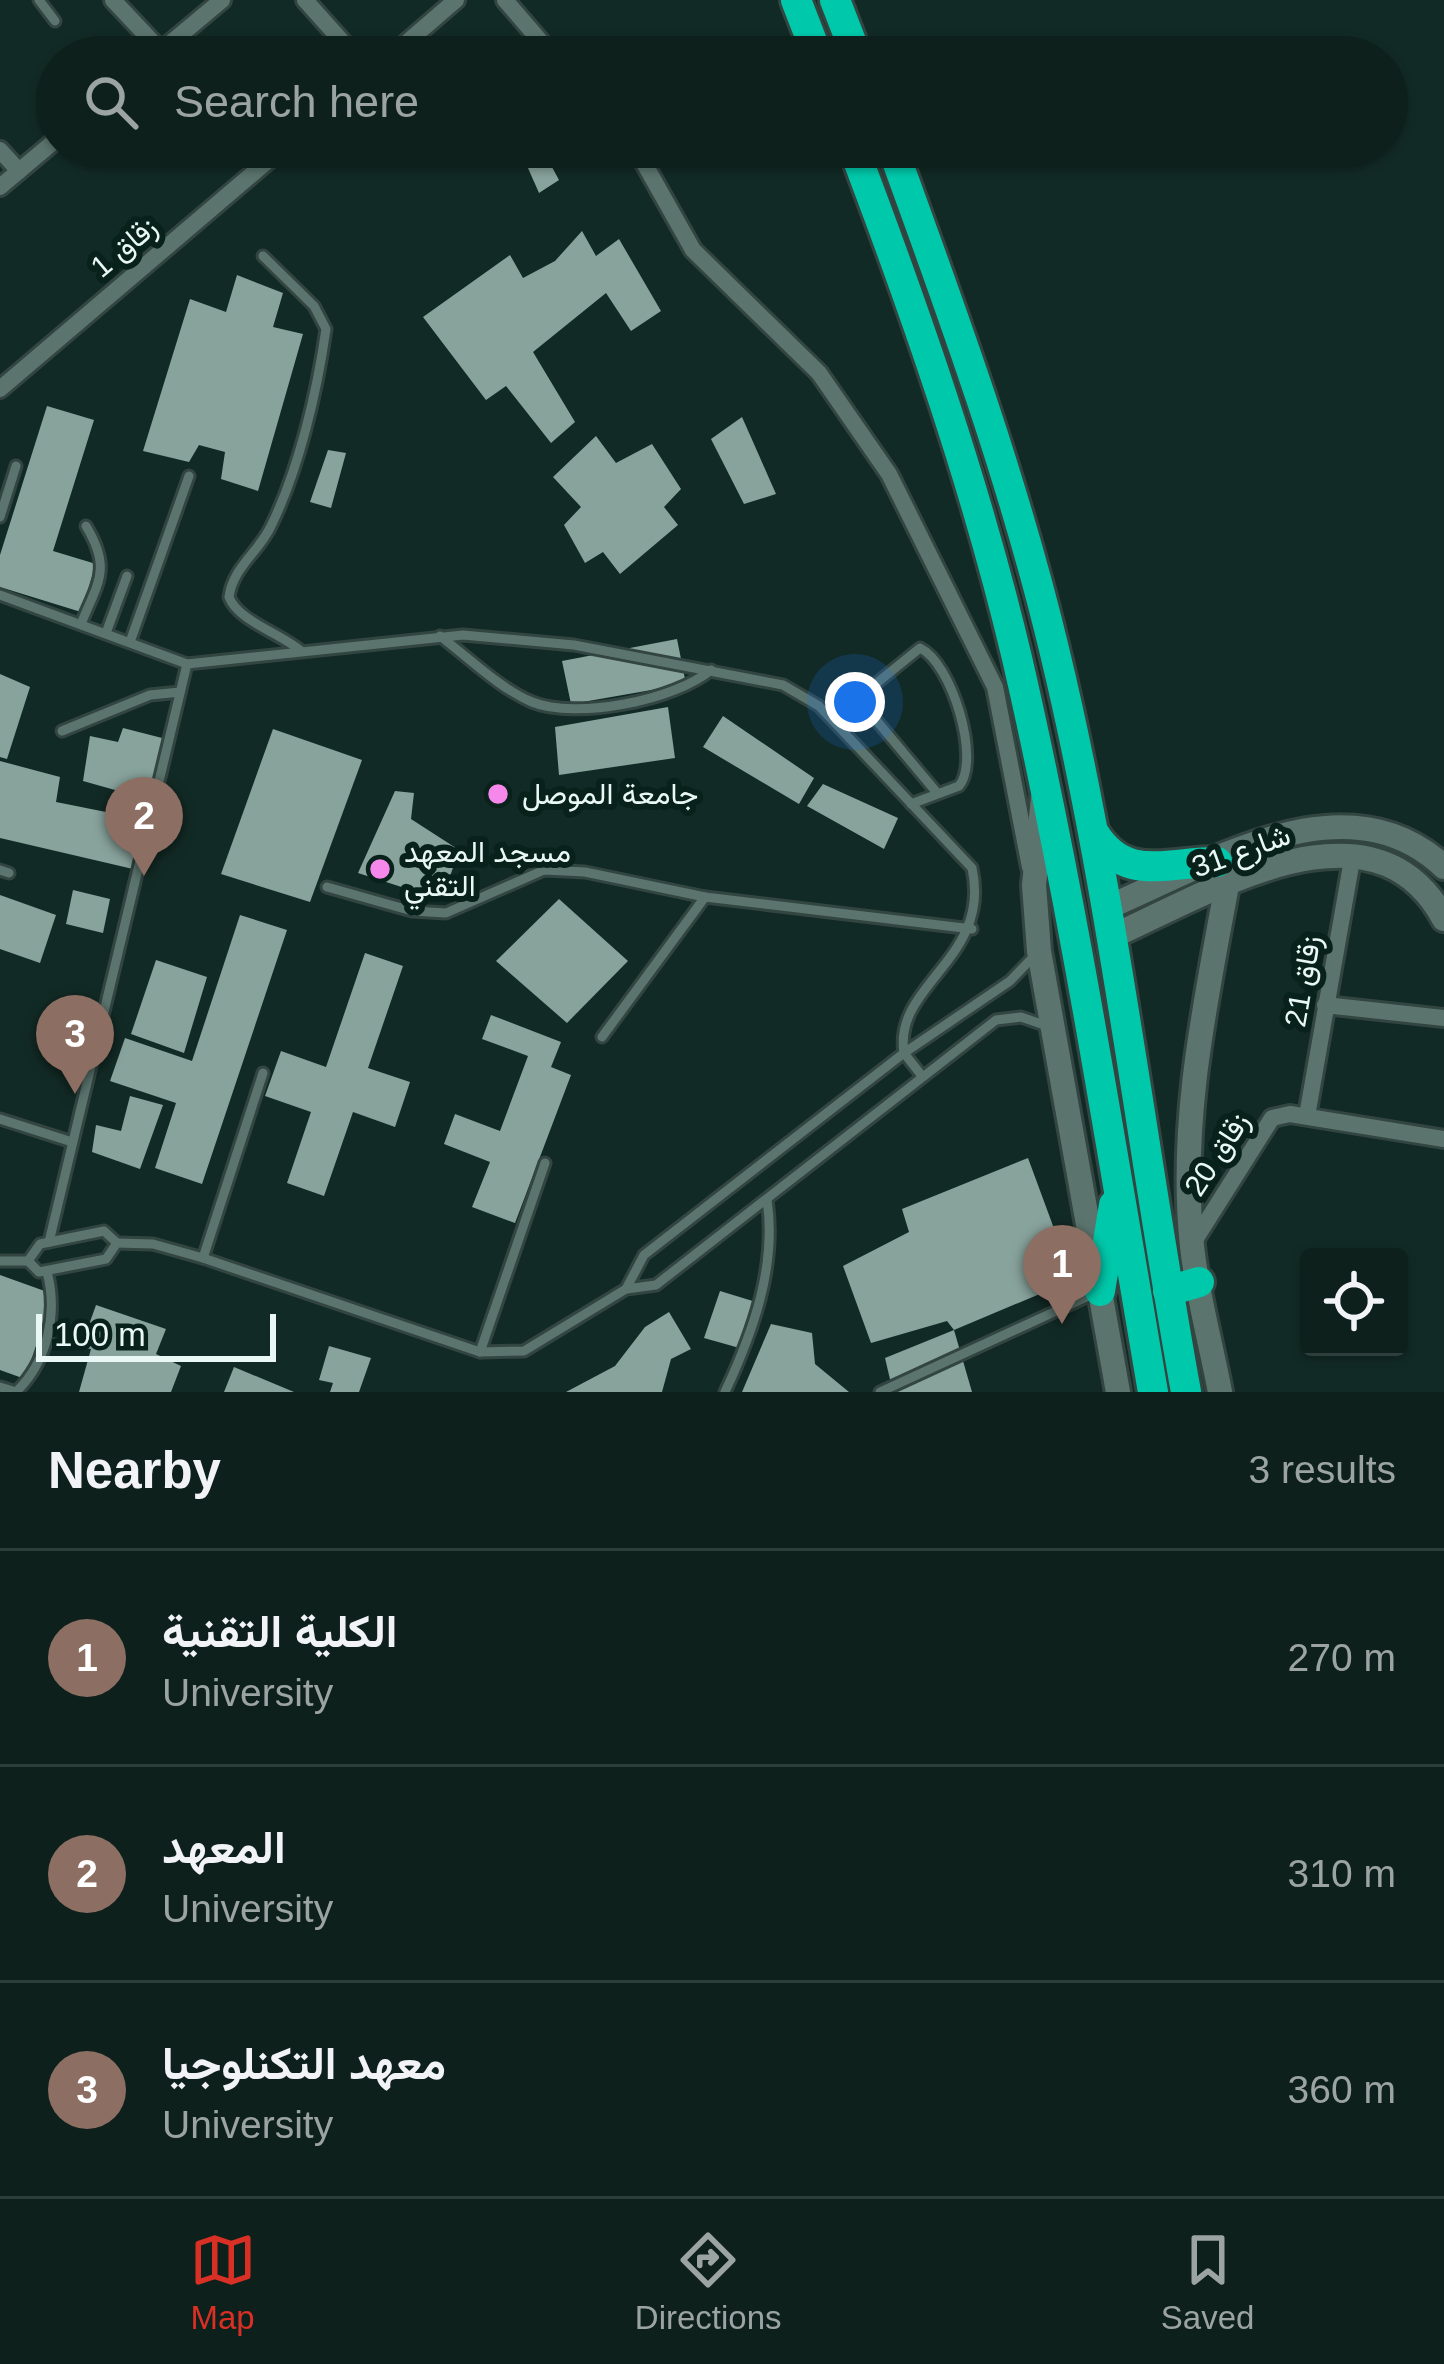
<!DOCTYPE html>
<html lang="en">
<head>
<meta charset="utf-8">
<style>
  body { margin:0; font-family:Arial,Vazirmatn,sans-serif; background:#1c2d29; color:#f1f3f6 }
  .controls { position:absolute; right:36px; bottom:36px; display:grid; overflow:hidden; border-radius:12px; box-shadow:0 3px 9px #0004 }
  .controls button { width:108px; height:108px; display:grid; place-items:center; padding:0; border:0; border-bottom:3px solid #2e3e3b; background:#0e201c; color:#f1f3f6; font:60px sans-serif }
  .scale { position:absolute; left:36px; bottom:30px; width:240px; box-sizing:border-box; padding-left:12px; border:6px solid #e9f8f4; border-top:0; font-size:33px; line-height:42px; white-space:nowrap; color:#e9f8f4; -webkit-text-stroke:9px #08211b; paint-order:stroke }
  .you { position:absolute; left:855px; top:702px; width:42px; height:42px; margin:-30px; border:9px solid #fff; border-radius:50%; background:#1a73e8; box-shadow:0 0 0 18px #1a73e833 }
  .badge { display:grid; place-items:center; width:78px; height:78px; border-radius:50%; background:#d93025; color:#fff; font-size:39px; font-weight:700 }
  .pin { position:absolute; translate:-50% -99px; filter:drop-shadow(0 3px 6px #0008) }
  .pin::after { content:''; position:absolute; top:63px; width:42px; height:36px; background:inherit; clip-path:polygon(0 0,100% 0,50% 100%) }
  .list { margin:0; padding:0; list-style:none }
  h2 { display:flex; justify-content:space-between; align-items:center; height:156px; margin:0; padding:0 48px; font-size:51px }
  h2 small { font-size:39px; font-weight:400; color:#9ba3a3 }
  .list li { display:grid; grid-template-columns:78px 1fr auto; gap:36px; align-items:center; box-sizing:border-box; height:216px; padding:0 48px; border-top:3px solid #2e3e3b }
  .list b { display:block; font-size:45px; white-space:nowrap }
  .list p { margin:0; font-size:39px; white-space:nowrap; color:#9ba3a3 }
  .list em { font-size:39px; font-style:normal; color:#9ba3a3 }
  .icon { flex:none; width:66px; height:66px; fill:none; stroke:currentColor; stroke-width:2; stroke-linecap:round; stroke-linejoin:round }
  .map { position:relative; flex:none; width:1444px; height:1392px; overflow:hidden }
  .search { position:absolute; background:#0e201c; box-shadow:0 3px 9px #0004; left:36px; right:36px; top:36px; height:132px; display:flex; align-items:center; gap:30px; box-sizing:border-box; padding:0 42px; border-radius:66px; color:#9ba3a3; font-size:45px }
  .sheet { height:804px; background:#0e201c }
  nav { display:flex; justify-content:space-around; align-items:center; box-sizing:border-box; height:168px; border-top:3px solid #2e3e3b; background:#0e201c; font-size:33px; color:#9ba3a3 }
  nav a { display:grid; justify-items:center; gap:6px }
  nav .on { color:#d93025 }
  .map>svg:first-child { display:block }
  .building { fill:#88a39c }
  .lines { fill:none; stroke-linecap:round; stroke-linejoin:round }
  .lane-casing { stroke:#334541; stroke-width:15 }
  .street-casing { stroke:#334541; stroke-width:22 }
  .secondary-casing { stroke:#334541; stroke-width:30 }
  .highway-casing { stroke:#334541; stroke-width:36 }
  .lane { stroke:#5b756e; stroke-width:9 }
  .street { stroke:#5b756e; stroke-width:16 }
  .secondary { stroke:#5b756e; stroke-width:24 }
  .highway { stroke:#00c9ab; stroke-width:30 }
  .poi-dot { fill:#f788eb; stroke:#08211b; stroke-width:4.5 }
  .labels { text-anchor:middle; stroke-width:12; stroke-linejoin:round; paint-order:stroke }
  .street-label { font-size:30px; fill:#e9f8f4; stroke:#08211b }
  .poi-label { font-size:30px; fill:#e9f8f4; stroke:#08211b; text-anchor:start }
</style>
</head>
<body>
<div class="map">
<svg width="1444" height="1392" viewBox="0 0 1444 1392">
  <rect width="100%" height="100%" fill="#122a25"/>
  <!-- building -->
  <g class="building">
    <path d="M546,156L559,180L539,193L528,168Z"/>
    <path d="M582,231L596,256L619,239L661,311L631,331L606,293L533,352L575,422L551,443L506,386L486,400L423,317L510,255L523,278L555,261Z"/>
    <path d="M237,275L283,293L273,327L303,334L258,491L221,479L225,452L199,445L189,462L143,451L190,299L226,312Z"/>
    <path d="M47,406L94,420L53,551L96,564L81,612L0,587V555Z"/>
    <path d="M742,417L776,494L744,504L711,439Z"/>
    <path d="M596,436L616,463L652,444L681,489L664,507L678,525L620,574L603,552L585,563L564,525L581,507L553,477Z"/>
    <path d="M328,450L346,453L331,508L310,502Z"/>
    <path d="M677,639L686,684L571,704L562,661Z"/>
    <path d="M0,674L30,687L7,759L0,757Z"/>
    <path d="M668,707L675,758L559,775L555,727Z"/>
    <path d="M723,716L814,778L799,804L703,747Z"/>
    <path d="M123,728L166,739L133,869L0,838V761L60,777L56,802L111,813L115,790L83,781L90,736L118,742Z"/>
    <path d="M273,729L362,760L310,902L221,874Z"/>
    <path d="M823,784L898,818L884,849L807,806Z"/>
    <path d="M395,791L414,793L411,819L459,850L442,900L358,873Z"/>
    <path d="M73,890L110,899L103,933L66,924Z"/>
    <path d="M0,895L56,915L40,963L0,949Z"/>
    <path d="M559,899L628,961L567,1023L496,961Z"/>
    <path d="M240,915L287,930L202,1184L155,1168L176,1103L110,1081L125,1038L192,1061Z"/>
    <path d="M365,953L403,966L368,1068L410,1082L395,1127L353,1112L324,1196L287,1183L311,1112L265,1096L281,1051L326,1067Z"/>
    <path d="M156,960L207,977L184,1053L131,1034Z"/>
    <path d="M491,1015L561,1042L551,1067L571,1075L515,1223L472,1207L490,1162L444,1144L455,1114L500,1131L528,1056L482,1039Z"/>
    <path d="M130,1096L163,1105L140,1169L92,1152L96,1125L121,1131Z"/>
    <path d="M1028,1158L1073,1280L954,1330L947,1321L871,1343L843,1266L909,1232L902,1209Z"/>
    <path d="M0,1275L53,1294L25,1379L0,1370Z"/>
    <path d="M720,1291L756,1302L743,1349L704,1338Z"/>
    <path d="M96,1305L166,1329L156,1354L181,1366L171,1392H79L91,1349L81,1347Z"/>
    <path d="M669,1312L691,1349L671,1359L662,1392H566L615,1366L645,1327Z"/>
    <path d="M771,1324L812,1333L815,1364L849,1392H742Z"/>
    <path d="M954,1330L972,1392H893L885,1358Z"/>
    <path d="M329,1346L371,1358L359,1392H330L333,1383L319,1380Z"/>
    <path d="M234,1367L294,1392H224Z"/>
  </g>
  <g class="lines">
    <defs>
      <g id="lane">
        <path d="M39,0L55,21"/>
        <path d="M263,256L314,306L326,329C317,392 299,469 271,526C259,552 233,567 229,597C238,621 280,633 301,651"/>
        <path d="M0,517L16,466"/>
        <path d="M0,595L187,664L463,635L574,645L783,685L819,706L972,868C992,959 893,984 904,1053L922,1076"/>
        <path d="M81,624C98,582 112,569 86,526"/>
        <path d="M106,633L127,576"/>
        <path d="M440,636C469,658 499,688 532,702C576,720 675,700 711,670"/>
        <path d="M130,642L189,476"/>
        <path d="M62,731L150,695L180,692"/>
        <path d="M911,804L959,786C981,760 952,663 920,648L873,686L866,708L938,794"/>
        <path d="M0,870L9,873"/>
        <path d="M327,887L412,911L446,913L544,870L585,872L705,897L972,929"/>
        <path d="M602,1037L705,897"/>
        <path d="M0,1119L69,1141"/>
        <path d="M104,1231L117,1243L106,1259L39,1272L28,1261L40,1244Z"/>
        <path d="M49,1242L187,664"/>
        <path d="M117,1243L153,1244L203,1258L480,1352L524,1351L626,1289L656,1285L996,1020L1021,1017L1050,1027"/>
        <path d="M203,1258L263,1073"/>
        <path d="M0,1261H28"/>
        <path d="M626,1289L644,1255L904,1053L1010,981L1036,954"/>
        <path d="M480,1352L545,1163"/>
        <path d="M0,1387L16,1392"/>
        <path d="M16,1392C48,1361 58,1313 47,1272"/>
        <path d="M725,1392C753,1332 777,1266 767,1200"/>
        <path d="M880,1392L1093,1294"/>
      </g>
      <g id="street">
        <path d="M113,0L161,51"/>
        <path d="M305,0L356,57"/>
        <path d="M505,0L554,57"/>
        <path d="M154,57L222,0"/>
        <path d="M390,57L456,0"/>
        <path d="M635,147L693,250L819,373L889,474L995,687L1030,867"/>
        <path d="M0,150L19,171"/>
        <path d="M0,187L57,139"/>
        <path d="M0,389L284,147"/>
        <path d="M1325,1005L1444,1018"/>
        <path d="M1307,1116L1353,854"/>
        <path d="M1193,1243L1272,1118L1290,1114L1444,1139"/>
      </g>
      <g id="secondary">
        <path d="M1043,798L1034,885L1039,951L1118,1392"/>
        <path d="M1106,908C1208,865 1346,775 1444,867"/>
        <path d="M1111,937C1208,894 1373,788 1444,919"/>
        <path d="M1220,1392C1211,1344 1197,1294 1192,1246C1179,1123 1205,1005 1227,885"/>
      </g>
      <g id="highway">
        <path d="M796,0L818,57"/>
        <path d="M835,0L857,57"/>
        <path d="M853,147C916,313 976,485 1017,658C1073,901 1111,1147 1153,1392"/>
        <path d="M892,147C952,312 1013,478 1054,649C1113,893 1141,1145 1186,1392"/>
        <path d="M1094,833C1125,883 1166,862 1217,862"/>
        <path d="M1100,1291L1114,1205"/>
        <path d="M1168,1291L1199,1282"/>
      </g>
    </defs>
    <!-- lane casing -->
    <use href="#lane" class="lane-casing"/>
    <!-- street casing -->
    <use href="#street" class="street-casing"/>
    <!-- secondary casing -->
    <use href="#secondary" class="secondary-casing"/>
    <!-- highway casing -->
    <use href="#highway" class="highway-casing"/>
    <!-- lane -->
    <use href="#lane" class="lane"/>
    <!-- street -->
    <use href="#street" class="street"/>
    <!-- secondary -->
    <use href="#secondary" class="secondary"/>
    <!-- highway -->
    <use href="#highway" class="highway"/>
  </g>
  <!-- markers -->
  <g class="poi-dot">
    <circle cx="498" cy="794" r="12"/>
    <circle cx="380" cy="869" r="12"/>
  </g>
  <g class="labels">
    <!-- street labels -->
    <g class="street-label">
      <text transform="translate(124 247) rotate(-40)" y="10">زقاق 1</text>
      <text transform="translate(1241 851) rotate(-20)" y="10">شارع 31</text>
      <text transform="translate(1303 981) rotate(-80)" y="10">زقاق 21</text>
      <text transform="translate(1217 1154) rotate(-57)" y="10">زقاق 20</text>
    </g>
    <!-- poi labels -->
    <g class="poi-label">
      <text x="522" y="804">جامعة الموصل</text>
      <text x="404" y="862">مسجد المعهد<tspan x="404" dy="34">التقني</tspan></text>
    </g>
  </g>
</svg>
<div class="controls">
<button><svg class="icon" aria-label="locate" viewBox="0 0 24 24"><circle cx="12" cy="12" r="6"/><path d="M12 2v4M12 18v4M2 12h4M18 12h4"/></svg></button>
</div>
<div class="scale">100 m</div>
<div class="you"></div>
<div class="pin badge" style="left:1062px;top:1324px;background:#8d6e63">1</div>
<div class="pin badge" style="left:144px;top:876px;background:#8d6e63">2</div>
<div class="pin badge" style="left:75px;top:1094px;background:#8d6e63">3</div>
<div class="search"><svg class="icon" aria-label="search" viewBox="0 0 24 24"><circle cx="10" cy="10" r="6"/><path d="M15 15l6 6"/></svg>Search here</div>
</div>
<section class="sheet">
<h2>Nearby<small>3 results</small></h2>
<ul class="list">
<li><span class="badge" style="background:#8d6e63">1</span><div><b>الكلية التقنية</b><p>University</p></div><em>270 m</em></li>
<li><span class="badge" style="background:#8d6e63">2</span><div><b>المعهد</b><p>University</p></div><em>310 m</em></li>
<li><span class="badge" style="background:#8d6e63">3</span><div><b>معهد التكنلوجيا</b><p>University</p></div><em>360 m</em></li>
</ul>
</section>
<nav>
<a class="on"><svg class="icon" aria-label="map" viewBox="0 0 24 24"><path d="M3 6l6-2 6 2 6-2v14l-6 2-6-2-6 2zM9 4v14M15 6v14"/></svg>Map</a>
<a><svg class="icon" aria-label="directions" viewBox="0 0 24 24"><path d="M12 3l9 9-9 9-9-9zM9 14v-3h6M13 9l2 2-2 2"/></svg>Directions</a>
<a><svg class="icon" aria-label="saved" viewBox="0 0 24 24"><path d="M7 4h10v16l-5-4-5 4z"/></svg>Saved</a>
</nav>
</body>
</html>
